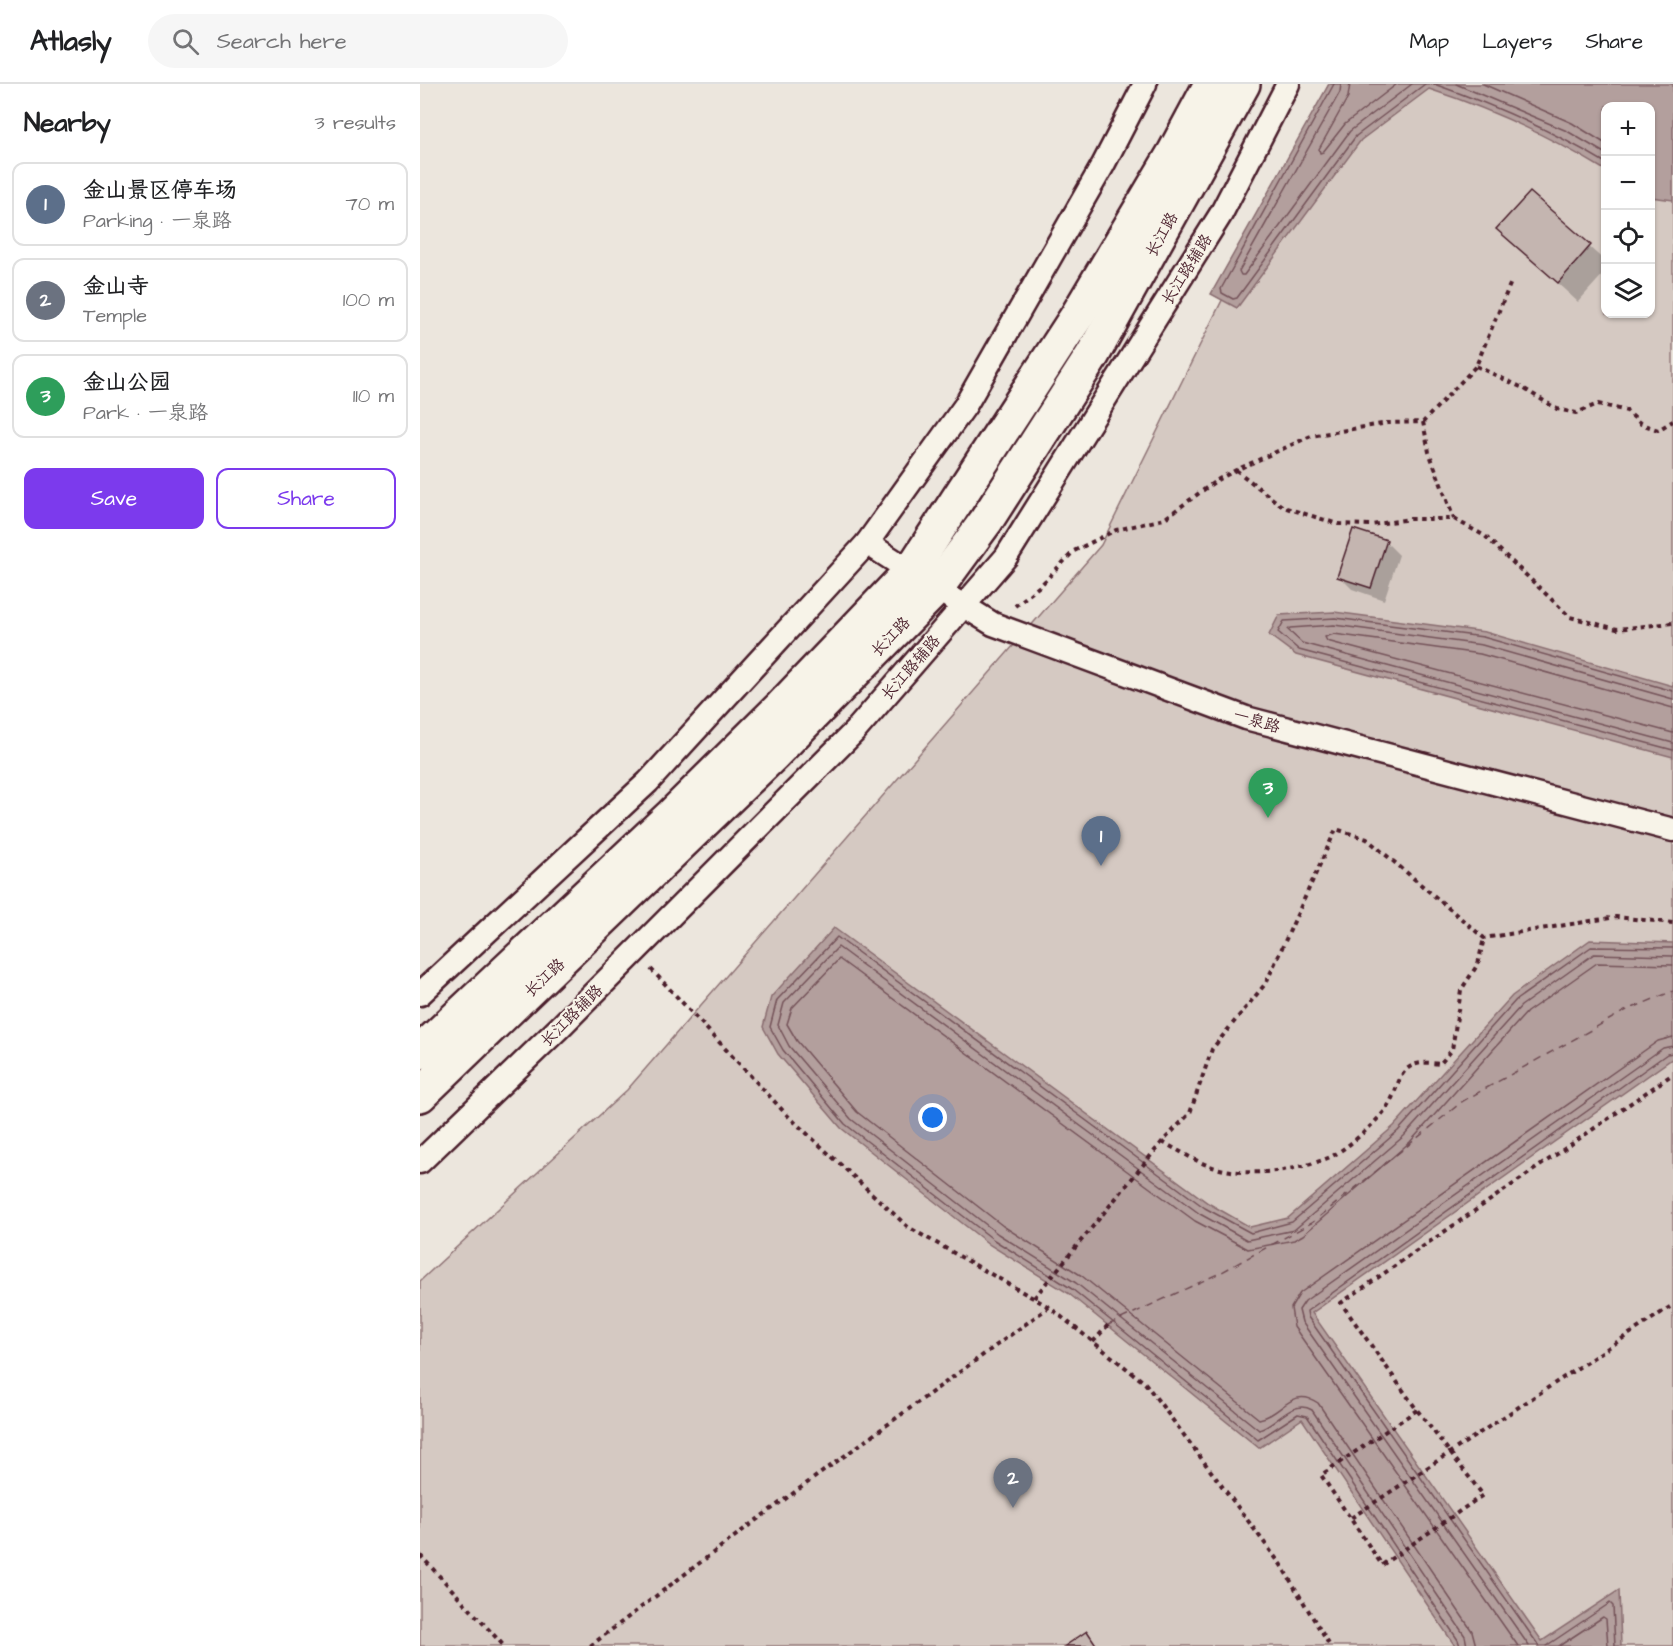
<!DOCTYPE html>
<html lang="en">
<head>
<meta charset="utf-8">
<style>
  body { margin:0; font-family:"Architects Daughter","LXGW WenKai TC",sans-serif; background:#f6f6f6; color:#202124 }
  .controls { position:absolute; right:18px; top:18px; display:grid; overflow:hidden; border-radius:12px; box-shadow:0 2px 4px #0004 }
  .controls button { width:54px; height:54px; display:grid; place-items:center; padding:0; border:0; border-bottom:2px solid #e0e0e0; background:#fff; color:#202124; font:30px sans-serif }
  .you { position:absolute; left:513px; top:1034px; width:21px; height:21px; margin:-15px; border:4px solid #fff; border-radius:50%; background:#1a73e8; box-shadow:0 0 0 9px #1a73e833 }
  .badge { display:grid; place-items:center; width:39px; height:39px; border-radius:50%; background:#7c3aed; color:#fff; font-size:20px; font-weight:700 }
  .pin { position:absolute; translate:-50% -50px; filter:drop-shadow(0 2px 3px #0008) }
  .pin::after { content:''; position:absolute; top:32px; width:21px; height:18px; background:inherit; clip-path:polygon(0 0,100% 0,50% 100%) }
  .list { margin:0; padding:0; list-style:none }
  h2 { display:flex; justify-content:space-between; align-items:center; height:78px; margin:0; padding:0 24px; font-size:26px }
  h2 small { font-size:20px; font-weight:400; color:#757577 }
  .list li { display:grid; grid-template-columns:39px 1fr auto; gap:18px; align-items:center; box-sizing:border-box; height:84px; margin:0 12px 12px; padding:0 12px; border:2px solid #e0e0e0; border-radius:12px }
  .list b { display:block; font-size:22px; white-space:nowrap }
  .list p { margin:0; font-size:20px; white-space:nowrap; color:#757577 }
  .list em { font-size:20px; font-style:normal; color:#757577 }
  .actions { display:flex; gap:12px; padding:18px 24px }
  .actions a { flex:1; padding:14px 0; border:2px solid #7c3aed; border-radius:12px; text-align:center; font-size:21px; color:#7c3aed }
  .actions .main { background:#7c3aed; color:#fff }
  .icon { flex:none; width:33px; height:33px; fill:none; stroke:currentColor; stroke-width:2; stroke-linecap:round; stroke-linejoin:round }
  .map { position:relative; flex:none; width:1253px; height:1562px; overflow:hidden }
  header { display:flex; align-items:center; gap:36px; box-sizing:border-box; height:84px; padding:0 30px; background:#fff; border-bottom:2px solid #e0e0e0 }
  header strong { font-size:28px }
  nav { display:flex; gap:33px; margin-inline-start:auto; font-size:21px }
  .search { width:420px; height:54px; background:#f6f6f6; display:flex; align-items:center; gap:15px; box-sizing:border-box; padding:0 21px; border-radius:33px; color:#757577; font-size:22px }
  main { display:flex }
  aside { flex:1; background:#fff }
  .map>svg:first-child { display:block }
  .green { fill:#d5c9c2; stroke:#907476; stroke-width:1.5; fill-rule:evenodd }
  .water { fill:#b39f9d; stroke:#896c6f; stroke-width:1.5 }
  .shadow { fill:#0003 }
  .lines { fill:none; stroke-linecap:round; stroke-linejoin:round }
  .shore { stroke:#745259; stroke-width:1.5 }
  .ferry { stroke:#6f4c53; stroke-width:1.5; stroke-dasharray:8 6; stroke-linecap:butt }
  .building { fill:#c4b5b0; stroke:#4a1f2b; stroke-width:1.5 }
  .street-casing { stroke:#4a1f2b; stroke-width:27 }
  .primary-casing { stroke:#4a1f2b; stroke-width:38 }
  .path { stroke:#4a1f2b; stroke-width:4; stroke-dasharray:4.5 4.5; stroke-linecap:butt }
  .street { stroke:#f7f3e8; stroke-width:22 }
  .primary { stroke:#f7f3e8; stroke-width:33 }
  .labels { text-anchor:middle; stroke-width:4.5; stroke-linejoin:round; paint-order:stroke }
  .street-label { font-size:16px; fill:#4a1f2b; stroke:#f7f3e8 }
</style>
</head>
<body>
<header>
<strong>Atlasly</strong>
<div class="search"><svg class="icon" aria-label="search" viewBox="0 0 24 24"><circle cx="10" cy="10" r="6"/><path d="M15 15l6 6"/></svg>Search here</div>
<nav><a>Map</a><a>Layers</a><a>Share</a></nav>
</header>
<main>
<aside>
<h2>Nearby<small>3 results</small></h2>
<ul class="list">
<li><span class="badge" style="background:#5c6f8a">1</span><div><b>金山景区停车场</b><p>Parking · 一泉路</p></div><em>70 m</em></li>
<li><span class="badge" style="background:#6b7280">2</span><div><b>金山寺</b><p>Temple</p></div><em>100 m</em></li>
<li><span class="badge" style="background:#2e9e5b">3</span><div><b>金山公园</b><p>Park · 一泉路</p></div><em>110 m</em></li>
</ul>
<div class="actions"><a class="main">Save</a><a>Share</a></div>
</aside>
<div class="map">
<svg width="1253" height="1562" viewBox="0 0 1253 1562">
  <rect width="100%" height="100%" fill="#ece6dd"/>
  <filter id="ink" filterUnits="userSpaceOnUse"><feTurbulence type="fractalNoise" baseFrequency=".0167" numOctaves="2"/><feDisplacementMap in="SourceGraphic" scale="12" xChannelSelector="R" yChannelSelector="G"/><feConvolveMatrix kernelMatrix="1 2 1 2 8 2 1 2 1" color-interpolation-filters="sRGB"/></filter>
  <g filter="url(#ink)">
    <!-- green -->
    <path class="green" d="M909,0H1253V1562H0V1197L207,1006L681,461ZM1186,22H1230V230H1186Z"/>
    <!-- water -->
    <g class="water">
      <path d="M909,0H1253V116L1231,113L1230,22H1186L1185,86C1129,52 1071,25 1009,5L941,56L817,224L791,210Z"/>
      <path d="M914,528L1065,548L1253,602V673L876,571L849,551L859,531Z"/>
      <path d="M414,844L788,1119L830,1143L868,1134L974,1042L1092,912L1170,856L1253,859V974L892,1229L1122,1557L1199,1506L1201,1562H1035L882,1335L839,1364L648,1209L570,1161L421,1044L358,970L343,943L351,913Z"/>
    </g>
    <!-- shadow -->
    <g class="shadow">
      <path d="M1110,110L1186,178V187L1158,218L1078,145Z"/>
      <path d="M966,458L979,471L964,516L932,505L919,492Z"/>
    </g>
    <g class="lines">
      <!-- shore -->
      <g class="shore">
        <path d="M914,0L801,205L802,209L813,215L817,214L936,52L1005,0"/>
        <path d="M921,0L920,8L819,187L821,191H824L930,47L992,0"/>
        <path d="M930,0L928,13L899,65L900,69L903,68L925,40L977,0"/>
        <path d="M1014,0C1074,21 1131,46 1186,79"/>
        <path d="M1036,0L1147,47L1186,70"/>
        <path d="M1063,0L1152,39L1186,60"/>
        <path d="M1253,607L1063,553L915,534L864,537L858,548L879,566L1253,666"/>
        <path d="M1253,615L1062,561L914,541L870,544L868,546L882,559L1253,659"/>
        <path d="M1253,624L1060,570L914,550L905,553L907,557L1253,649"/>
        <path d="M1040,1562L1038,1556L887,1332L878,1330L838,1356L652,1205L574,1156L425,1040L363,966L350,943L357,916L417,853L785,1124L831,1149L872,1138L978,1047L1096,916L1171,863L1253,864"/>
        <path d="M1047,1562L1045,1552L892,1326C872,1314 856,1342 839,1346L656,1199L578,1150L431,1035L369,962L358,941L364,919L418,863L780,1130L827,1156L874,1146L984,1052L1101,922L1174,870L1253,872"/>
        <path d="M1056,1562L1052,1547L898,1319C872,1301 861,1332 839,1335L662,1192L583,1142L437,1028L377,957L367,940L372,924L419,875L775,1137L828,1165L874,1156L883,1151L990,1058L1107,928L1177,879L1253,881"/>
        <path d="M1098,1562L874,1243L871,1224L880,1209L1238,957L1253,953"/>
        <path d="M1109,1562L882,1238L879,1226L885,1217L1243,964L1253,962"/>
        <path d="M1119,1562L888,1233L887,1227L1247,970L1253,969"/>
        <path d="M1126,1562L1190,1519L1193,1522L1195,1562"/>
        <path d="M1139,1562L1183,1533L1186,1535L1188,1562"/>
      </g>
      <!-- ferry -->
      <path class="ferry" d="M688,1241L802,1188L893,1138L1043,1017L1205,927L1253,907"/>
    </g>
    <!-- building -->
    <g class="building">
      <path d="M1110,108L1171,161L1138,199L1076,145Z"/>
      <path d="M933,445L967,456L951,504L917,493Z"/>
      <path d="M667,1547L677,1562H645Z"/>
    </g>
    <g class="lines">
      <defs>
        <g id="street">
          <path d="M447,459L501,494"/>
          <path d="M531,514L573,540L826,634L1253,746"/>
          <path d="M0,910L228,698L447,459L545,322L683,81L725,0"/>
          <path d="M0,1078L139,944L435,647L586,473L801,130L868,0"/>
        </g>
        <g id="primary">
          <path d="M0,968L252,731L361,623L491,487L657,232L754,69L791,0"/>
          <path d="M0,1011L355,669L516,505L566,437L672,272L823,0"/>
        </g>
      </defs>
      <!-- street casing -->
      <use href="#street" class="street-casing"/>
      <!-- primary casing -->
      <use href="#primary" class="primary-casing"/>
      <!-- path -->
      <g class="path">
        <path d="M1056,282L1103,304L1137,325L1156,329L1178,320L1207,327L1221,340L1238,346L1253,337"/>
        <path d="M1003,338L1009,368L1034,435"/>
        <path d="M816,386L863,423L918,440L951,441L990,435H1034L1065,452L1150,533L1197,545L1253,539"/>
        <path d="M595,522L621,501L654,467L696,446L744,435L797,396L816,386L891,352L968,339L1003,338L1056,282L1091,198"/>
        <path d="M231,885L367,1031L488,1143L629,1223"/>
        <path d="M742,1058C759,1066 777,1079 796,1084C828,1093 877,1087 908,1074C923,1068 951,1043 962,1030C984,1006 971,972 1020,980L1032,966L1041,906L1058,880L1064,854"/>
        <path d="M614,1214L742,1058L770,1029L792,965L846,899L916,745L947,755L1064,854L1196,833L1253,839"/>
        <path d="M673,1258L688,1241"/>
        <path d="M997,1326L901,1391L962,1481L1063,1411L997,1326L921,1219L1253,990"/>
        <path d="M931,1434L1253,1221"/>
        <path d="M0,1471L84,1562"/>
        <path d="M170,1562L335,1437L629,1223L725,1299L861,1481L910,1562"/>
      </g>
      <!-- street -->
      <use href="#street" class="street"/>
      <!-- primary -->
      <use href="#primary" class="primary"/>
    </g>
  </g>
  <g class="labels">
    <!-- street labels -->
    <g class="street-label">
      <text transform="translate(741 150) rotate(-61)" y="6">长江路</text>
      <text transform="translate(766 185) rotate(-58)" y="6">长江路辅路</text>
      <text transform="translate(470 552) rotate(-46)" y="6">长江路</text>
      <text transform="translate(490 583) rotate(-49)" y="6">长江路辅路</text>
      <text transform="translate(837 636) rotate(17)" y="6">一泉路</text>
      <text transform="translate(124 893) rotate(-43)" y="6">长江路</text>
      <text transform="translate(151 931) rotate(-45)" y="6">长江路辅路</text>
    </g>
  </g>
</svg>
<div class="controls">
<button>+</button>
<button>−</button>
<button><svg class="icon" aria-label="locate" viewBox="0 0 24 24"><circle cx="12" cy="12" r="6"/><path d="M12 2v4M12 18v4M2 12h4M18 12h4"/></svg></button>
<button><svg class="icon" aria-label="layers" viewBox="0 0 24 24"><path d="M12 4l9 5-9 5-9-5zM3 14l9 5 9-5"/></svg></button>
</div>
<div class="you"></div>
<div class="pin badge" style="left:681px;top:782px;background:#5c6f8a">1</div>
<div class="pin badge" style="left:593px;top:1424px;background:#6b7280">2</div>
<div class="pin badge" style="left:848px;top:734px;background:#2e9e5b">3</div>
</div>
</main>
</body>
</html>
